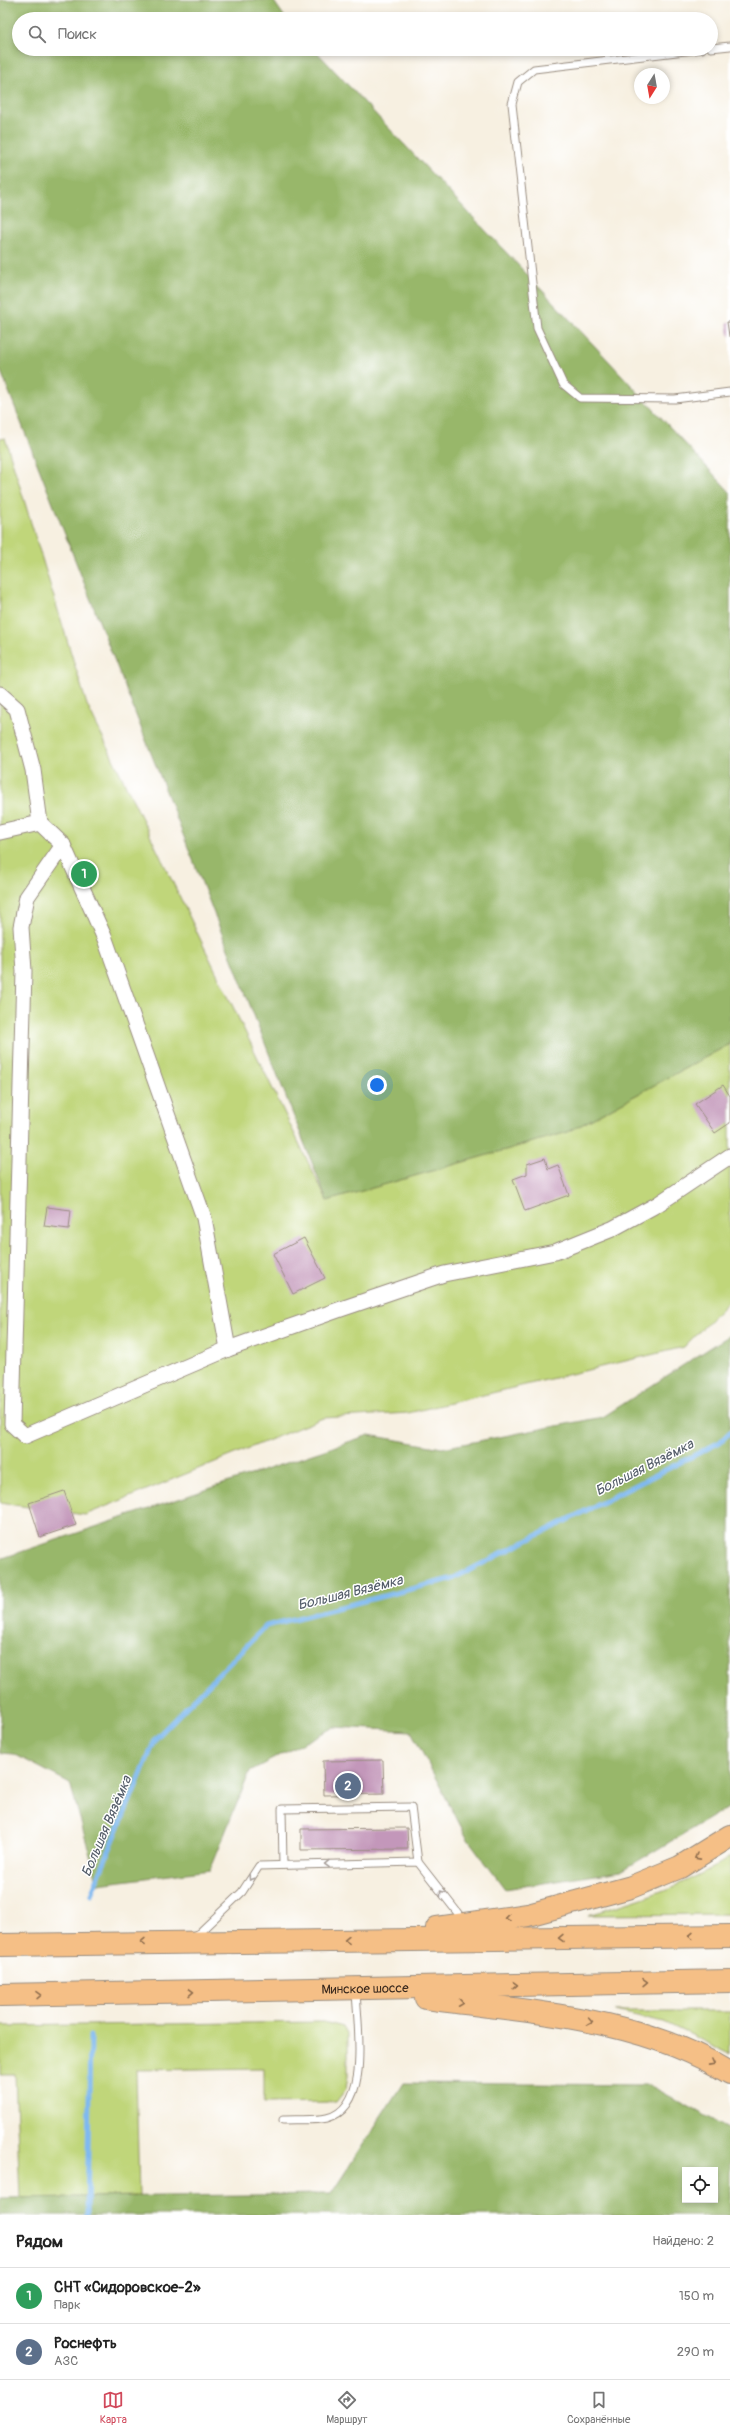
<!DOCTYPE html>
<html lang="ru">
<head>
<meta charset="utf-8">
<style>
  body { margin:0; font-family:Pangolin,sans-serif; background:#f6f6f6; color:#222 }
  .controls { position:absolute; right:12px; bottom:12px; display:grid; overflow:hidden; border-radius:0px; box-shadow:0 2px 6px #0003 }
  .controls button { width:36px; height:36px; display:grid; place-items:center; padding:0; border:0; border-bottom:1px solid #e0e0e0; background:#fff; color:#222; font:20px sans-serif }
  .compass { position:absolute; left:634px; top:68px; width:36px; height:36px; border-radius:50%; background:#fff; box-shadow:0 2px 6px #0003; rotate:191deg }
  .you { position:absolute; left:377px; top:1085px; width:14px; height:14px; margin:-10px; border:3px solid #fff; border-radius:50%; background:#1a73e8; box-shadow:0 0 0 6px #1a73e833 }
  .badge { display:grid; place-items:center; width:26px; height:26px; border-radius:50%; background:#d1495b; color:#fff; font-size:13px; font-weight:700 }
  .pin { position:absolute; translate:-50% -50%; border:2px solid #fff; box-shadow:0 1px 4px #0006 }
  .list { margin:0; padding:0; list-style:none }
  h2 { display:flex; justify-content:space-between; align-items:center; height:52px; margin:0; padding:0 16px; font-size:17px }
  h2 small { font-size:13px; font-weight:400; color:#767676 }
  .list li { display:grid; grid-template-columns:26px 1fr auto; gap:12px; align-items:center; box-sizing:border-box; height:56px; padding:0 16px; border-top:1px solid #e0e0e0 }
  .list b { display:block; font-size:15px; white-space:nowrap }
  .list p { margin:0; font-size:13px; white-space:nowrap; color:#767676 }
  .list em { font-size:13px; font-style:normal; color:#767676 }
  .icon { flex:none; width:22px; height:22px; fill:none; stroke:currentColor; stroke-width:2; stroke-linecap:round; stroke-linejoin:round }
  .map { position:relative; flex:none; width:730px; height:2215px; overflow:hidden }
  .search { position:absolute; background:#fff; box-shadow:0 2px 6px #0003; left:12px; right:12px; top:12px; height:44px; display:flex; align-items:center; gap:10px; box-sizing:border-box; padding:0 14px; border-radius:22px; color:#767676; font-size:15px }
  .sheet { height:164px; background:#fff }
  nav { display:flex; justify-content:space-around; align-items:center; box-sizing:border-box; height:56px; border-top:1px solid #e0e0e0; background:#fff; font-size:11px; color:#767676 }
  nav a { display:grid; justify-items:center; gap:2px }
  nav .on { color:#d1495b }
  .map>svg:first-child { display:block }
  .green { fill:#c0d67a; stroke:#7e804c }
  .forest { fill:#98b76a; stroke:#6a7044; fill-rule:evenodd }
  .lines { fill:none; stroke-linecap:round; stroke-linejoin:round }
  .stream { stroke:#7fb9f0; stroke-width:5 }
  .building { fill:#c397ba }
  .service-casing { stroke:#998d80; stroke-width:9 }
  .minor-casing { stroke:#998d80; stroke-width:17 }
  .trunk-casing { stroke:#998d80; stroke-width:24 }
  .service { stroke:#fff; stroke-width:7 }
  .minor { stroke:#fff; stroke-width:15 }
  .trunk { stroke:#f5bf86; stroke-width:22 }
  .oneway { stroke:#8f6d4d }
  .oneway2 { stroke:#a79f9a }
  .labels { text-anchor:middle; stroke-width:3; stroke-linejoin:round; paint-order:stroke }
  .street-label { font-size:13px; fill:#3b2a1e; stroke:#fff }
  .water-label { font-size:14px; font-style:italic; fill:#535c68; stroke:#fff }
</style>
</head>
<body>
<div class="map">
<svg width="730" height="2215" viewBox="0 0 730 2215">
  <rect width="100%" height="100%" fill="#fff"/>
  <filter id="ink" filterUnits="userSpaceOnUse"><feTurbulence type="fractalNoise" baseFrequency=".025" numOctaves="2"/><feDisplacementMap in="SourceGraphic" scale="8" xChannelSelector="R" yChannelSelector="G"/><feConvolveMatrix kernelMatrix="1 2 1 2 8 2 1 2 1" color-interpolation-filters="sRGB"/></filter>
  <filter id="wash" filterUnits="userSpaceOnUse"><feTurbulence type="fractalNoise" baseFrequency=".012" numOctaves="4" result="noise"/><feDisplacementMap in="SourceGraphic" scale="16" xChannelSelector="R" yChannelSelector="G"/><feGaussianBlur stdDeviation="0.9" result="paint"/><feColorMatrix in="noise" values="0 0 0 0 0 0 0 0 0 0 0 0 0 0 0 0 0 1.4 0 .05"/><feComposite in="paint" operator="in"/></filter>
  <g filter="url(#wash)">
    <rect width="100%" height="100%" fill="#f7f0e1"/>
    <!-- green -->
    <g class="green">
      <path d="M5,438L87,705L327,1201L568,1132L730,1044V1300L684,1347L408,1413L323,1418L85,1515L0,1503V439Z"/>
      <path d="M730,1857V1914L588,1915C637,1900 686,1886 730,1857Z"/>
      <path d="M615,2011H730V2054L664,2022Z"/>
      <path d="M324,2022L343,2027L348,2036V2075L346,2089L336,2102L264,2103V2068L136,2070L139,2196L20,2198L15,2074H0V2026Z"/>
    </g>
    <!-- forest -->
    <g class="forest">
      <path d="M0,0H273L286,19H19V49H314L606,358L730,492V1044L568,1132L327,1201L0,369Z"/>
      <path d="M730,1335V1806L621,1871L505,1889L467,1838L411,1731L334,1727L250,1771L210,1870L98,1884L70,1783L14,1754L0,1753V1559L369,1435L442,1448L603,1417Z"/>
      <path d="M403,2083L649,2085L730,2129V2215H0V2198L331,2194ZM685,2170H715V2200H685Z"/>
    </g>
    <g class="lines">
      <!-- stream -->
      <g class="stream">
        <path d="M91,1894L156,1738L266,1626L454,1578L720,1442L730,1432"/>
        <path d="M87,2215L90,2036"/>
      </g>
    </g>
    <g id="blocks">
      <!-- building -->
      <g class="building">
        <path d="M727,322H730V336H729Z"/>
        <path d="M723,1085L730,1096V1123L715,1133L695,1104Z"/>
        <path d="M545,1158L548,1169L558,1165L569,1195L525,1211L513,1179L527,1174V1164Z"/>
        <path d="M47,1207L71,1210L69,1229L44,1226Z"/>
        <path d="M304,1238L325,1278L293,1294L273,1254Z"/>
        <path d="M64,1491L76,1525L40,1537L29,1503Z"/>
        <path d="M383,1760L384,1794L324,1795L323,1761Z"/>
        <path d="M407,1828L408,1849L301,1850V1829Z"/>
      </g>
    </g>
  </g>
  <g filter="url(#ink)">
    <use href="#blocks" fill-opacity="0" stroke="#998d80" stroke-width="1"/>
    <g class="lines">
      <defs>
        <g id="service">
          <path d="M711,48L730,46"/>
          <path d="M702,49L534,69L518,82L512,104L537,328L563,384L580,398L675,399L730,392"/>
          <path d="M283,1865L282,1809L411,1807L418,1862"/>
          <path d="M193,1936L199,1933L242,1892L259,1866L418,1862L464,1921"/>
          <path d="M283,2120C297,2119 314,2121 327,2118C372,2107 357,2025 356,1990"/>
        </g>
        <g id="minor">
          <path d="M0,694L17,709L33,770L40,823L63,845L105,939L204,1218L228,1349"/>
          <path d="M0,832L40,823"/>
          <path d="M63,845L27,897L21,927L24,971L12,1424L25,1436L228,1349L341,1309L444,1274L555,1252L612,1229L658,1204L730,1156"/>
        </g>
        <g id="trunk">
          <path d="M437,1928L528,1915L631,1887L680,1867L730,1836"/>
          <path d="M0,1945L730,1936"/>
          <path id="s1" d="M0,1995L730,1981"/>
          <path d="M426,1998C528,2012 640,2017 730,2073"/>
        </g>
      </defs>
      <!-- service casing -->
      <use href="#service" class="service-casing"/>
      <!-- minor casing -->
      <use href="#minor" class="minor-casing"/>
      <!-- trunk casing -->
      <use href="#trunk" class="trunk-casing"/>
      <!-- service -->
      <use href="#service" class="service"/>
      <!-- minor -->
      <use href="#minor" class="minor"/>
      <!-- trunk -->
      <use href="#trunk" class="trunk"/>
    </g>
    <!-- one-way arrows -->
    <defs><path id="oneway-chevron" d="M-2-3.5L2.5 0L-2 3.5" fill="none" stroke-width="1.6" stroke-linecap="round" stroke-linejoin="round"/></defs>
    <g class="oneway">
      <use href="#oneway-chevron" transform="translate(697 1857) rotate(151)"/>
      <use href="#oneway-chevron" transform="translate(508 1918) rotate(172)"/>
      <use href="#oneway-chevron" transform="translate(691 1936) rotate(179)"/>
      <use href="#oneway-chevron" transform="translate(561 1938) rotate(179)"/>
      <use href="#oneway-chevron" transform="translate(347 1940) rotate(179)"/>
      <use href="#oneway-chevron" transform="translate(143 1942) rotate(179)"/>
      <use href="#oneway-chevron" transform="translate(645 1982) rotate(-1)"/>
      <use href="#oneway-chevron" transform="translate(515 1985) rotate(-2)"/>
      <use href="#oneway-chevron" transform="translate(191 1992) rotate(-1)"/>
      <use href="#oneway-chevron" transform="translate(39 1995) rotate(-1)"/>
      <use href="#oneway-chevron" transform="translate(461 2003) rotate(8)"/>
      <use href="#oneway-chevron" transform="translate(590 2022) rotate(10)"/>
      <use href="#oneway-chevron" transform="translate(712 2063) rotate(28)"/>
    </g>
    <g class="oneway2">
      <use href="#oneway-chevron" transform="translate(327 1864) rotate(179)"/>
      <use href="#oneway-chevron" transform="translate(251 1878) rotate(122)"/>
      <use href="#oneway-chevron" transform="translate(442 1893) rotate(-128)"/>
    </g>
  </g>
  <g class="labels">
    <!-- street labels -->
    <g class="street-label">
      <text dy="5" stroke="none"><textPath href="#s1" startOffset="365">Минское шоссе</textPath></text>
    </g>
    <!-- water labels -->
    <g class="water-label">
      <text transform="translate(644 1467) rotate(-27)" y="5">Большая Вязёмка</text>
      <text transform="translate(350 1592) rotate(-14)" y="5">Большая Вязёмка</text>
      <text transform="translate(106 1826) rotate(-67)" y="5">Большая Вязёмка</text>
    </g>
  </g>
</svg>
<div class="controls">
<button><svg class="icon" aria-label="locate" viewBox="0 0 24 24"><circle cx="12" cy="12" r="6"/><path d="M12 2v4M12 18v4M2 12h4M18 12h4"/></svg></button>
</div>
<svg class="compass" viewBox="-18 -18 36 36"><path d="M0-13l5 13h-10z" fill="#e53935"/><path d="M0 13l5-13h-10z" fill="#767676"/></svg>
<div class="you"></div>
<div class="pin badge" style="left:84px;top:874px;background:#2e9e5b">1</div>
<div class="pin badge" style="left:348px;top:1786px;background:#5c6f8a">2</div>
<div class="search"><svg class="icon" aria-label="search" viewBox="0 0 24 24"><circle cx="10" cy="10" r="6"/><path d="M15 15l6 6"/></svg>Поиск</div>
</div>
<section class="sheet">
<h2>Рядом<small>Найдено: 2</small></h2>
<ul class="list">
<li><span class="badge" style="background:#2e9e5b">1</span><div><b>СНТ «Сидоровское-2»</b><p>Парк</p></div><em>150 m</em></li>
<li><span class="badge" style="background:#5c6f8a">2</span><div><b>Роснефть</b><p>АЗС</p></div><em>290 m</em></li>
</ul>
</section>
<nav>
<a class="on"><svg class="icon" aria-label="map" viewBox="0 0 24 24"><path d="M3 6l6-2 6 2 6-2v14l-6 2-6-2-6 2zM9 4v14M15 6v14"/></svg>Карта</a>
<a><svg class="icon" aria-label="directions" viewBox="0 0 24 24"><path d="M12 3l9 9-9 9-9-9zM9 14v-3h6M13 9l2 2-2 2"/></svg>Маршрут</a>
<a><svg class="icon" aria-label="saved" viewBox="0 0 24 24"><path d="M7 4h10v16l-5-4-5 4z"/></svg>Сохранённые</a>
</nav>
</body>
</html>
